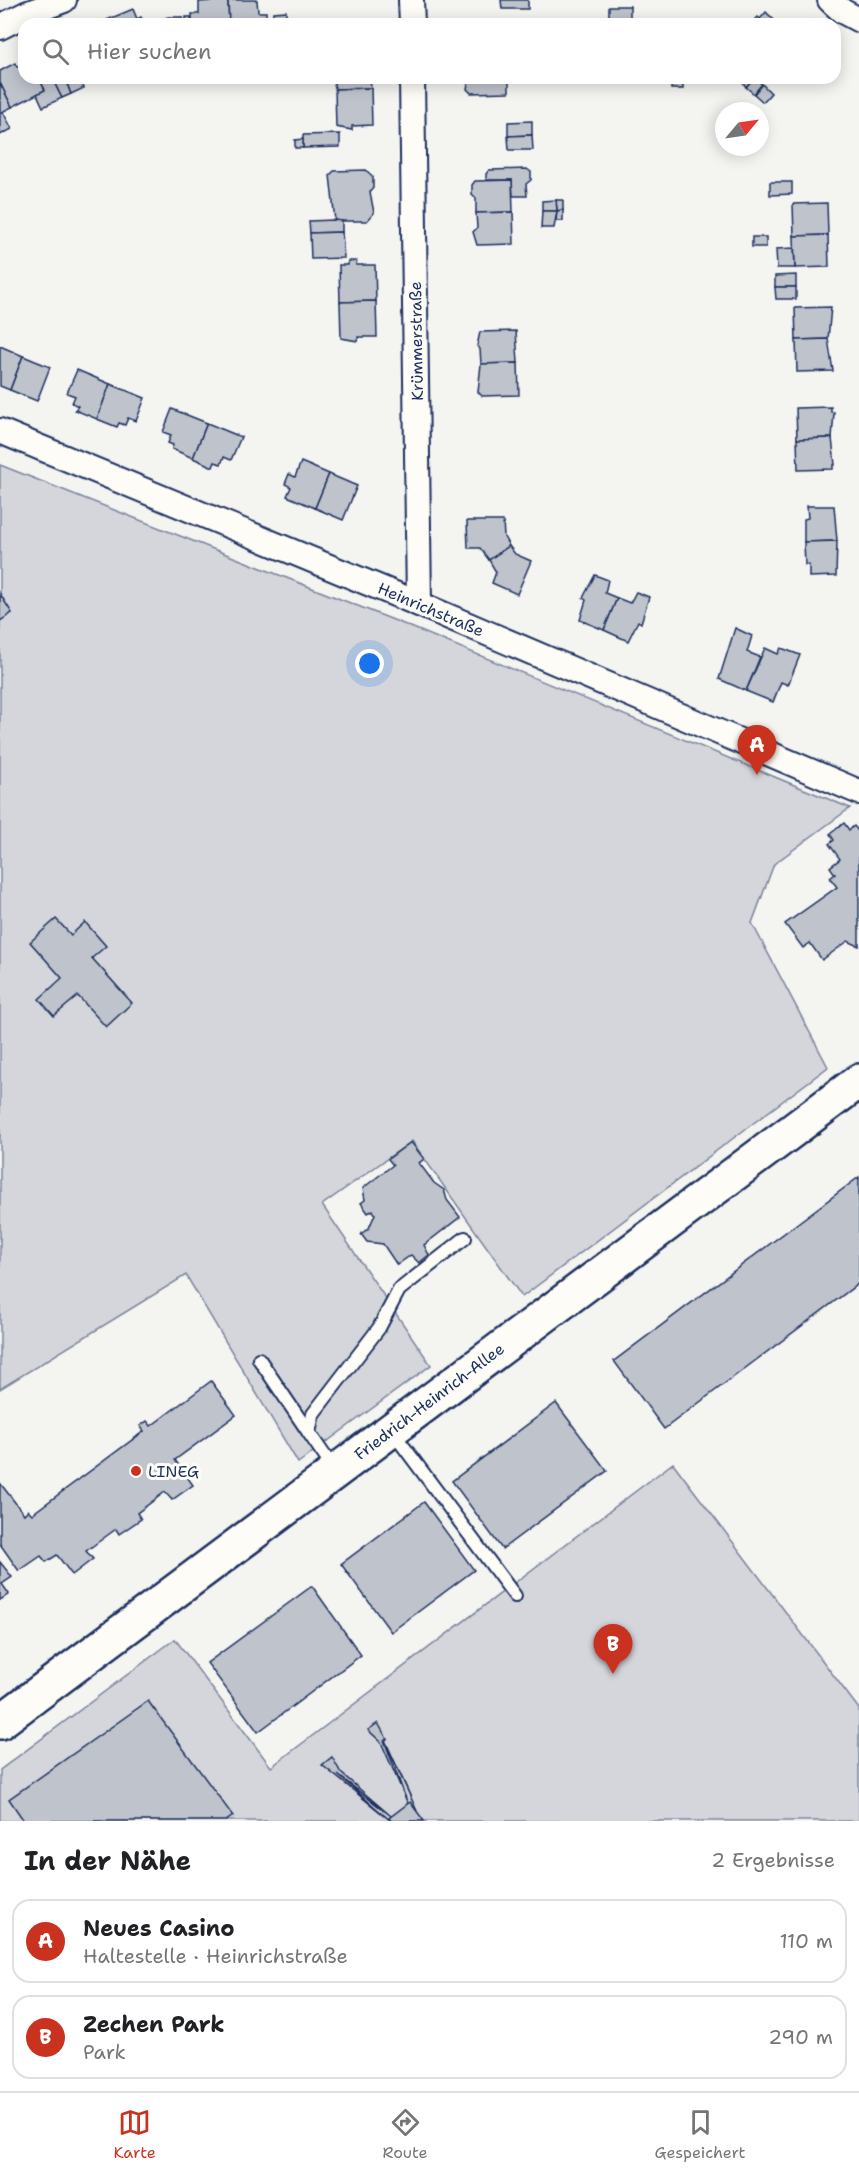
<!DOCTYPE html>
<html lang="de">
<head>
<meta charset="utf-8">
<style>
  body { margin:0; font-family:"Shantell Sans",sans-serif; background:#f2f2f2; color:#202124 }
  .compass { position:absolute; left:715px; top:102px; width:54px; height:54px; border-radius:50%; background:#fff; box-shadow:0 3px 15px #0003; rotate:61deg }
  .you { position:absolute; left:370px; top:664px; width:21px; height:21px; margin:-15px; border:4px solid #fff; border-radius:50%; background:#1a73e8; box-shadow:0 0 0 9px #1a73e833 }
  .badge { display:grid; place-items:center; width:39px; height:39px; border-radius:50%; background:#c8321e; color:#fff; font-size:20px; font-weight:700 }
  .pin { position:absolute; translate:-50% -50px; filter:drop-shadow(0 2px 3px #0008) }
  .pin::after { content:''; position:absolute; top:32px; width:21px; height:18px; background:inherit; clip-path:polygon(0 0,100% 0,50% 100%) }
  .list { margin:0; padding:0; list-style:none }
  h2 { display:flex; justify-content:space-between; align-items:center; height:78px; margin:0; padding:0 24px; font-size:26px }
  h2 small { font-size:20px; font-weight:400; color:#757577 }
  .list li { display:grid; grid-template-columns:39px 1fr auto; gap:18px; align-items:center; box-sizing:border-box; height:84px; margin:0 12px 12px; padding:0 12px; border:2px solid #e0e0e0; border-radius:18px }
  .list b { display:block; font-size:22px; white-space:nowrap }
  .list p { margin:0; font-size:20px; white-space:nowrap; color:#757577 }
  .list em { font-size:20px; font-style:normal; color:#757577 }
  .icon { flex:none; width:33px; height:33px; fill:none; stroke:currentColor; stroke-width:2; stroke-linecap:round; stroke-linejoin:round }
  .map { position:relative; flex:none; width:859px; height:1821px; overflow:hidden }
  .search { position:absolute; background:#fff; box-shadow:0 3px 15px #0003; left:18px; right:18px; top:18px; height:66px; display:flex; align-items:center; gap:15px; box-sizing:border-box; padding:0 21px; border-radius:18px; color:#757577; font-size:22px }
  .sheet { height:270px; background:#fff }
  nav { display:flex; justify-content:space-around; align-items:center; box-sizing:border-box; height:84px; border-top:2px solid #e0e0e0; background:#fff; font-size:16px; color:#757577 }
  nav a { display:grid; justify-items:center; gap:3px }
  nav .on { color:#c8321e }
  .map>svg:first-child { display:block }
  .green { fill:#d4d6db; stroke:#78829c; stroke-width:1.5 }
  .building { fill:#bfc3cc; stroke:#1b2f5e; stroke-width:1.5 }
  .lines { fill:none; stroke-linecap:round; stroke-linejoin:round }
  .lane-casing { stroke:#1b2f5e; stroke-width:16 }
  .street-casing { stroke:#1b2f5e; stroke-width:28 }
  .secondary-casing { stroke:#1b2f5e; stroke-width:38 }
  .lane { stroke:#fdfcf7; stroke-width:12 }
  .street { stroke:#fdfcf7; stroke-width:24 }
  .secondary { stroke:#fdfcf7; stroke-width:33 }
  .poi-dot { fill:#c8321e; stroke:#fdfcf7; stroke-width:2 }
  .labels { text-anchor:middle; stroke-width:6; stroke-linejoin:round; paint-order:stroke }
  .street-label { font-size:16px; fill:#1b2f5e; stroke:#fdfcf7 }
  .poi-label { font-size:16px; fill:#1b2f5e; stroke:#fdfcf7; text-anchor:start }
</style>
</head>
<body>
<div class="map">
<svg width="859" height="1821" viewBox="0 0 859 1821">
  <rect width="100%" height="100%" fill="#f4f4f1"/>
  <filter id="ink" filterUnits="userSpaceOnUse"><feTurbulence type="fractalNoise" baseFrequency=".0167" numOctaves="2"/><feDisplacementMap in="SourceGraphic" scale="12" xChannelSelector="R" yChannelSelector="G"/><feConvolveMatrix kernelMatrix="1 2 1 2 8 2 1 2 1" color-interpolation-filters="sRGB"/></filter>
  <g filter="url(#ink)">
    <!-- green -->
    <g class="green">
      <path d="M0,465L401,623L850,808L774,864L752,923L828,1067L522,1297L412,1141L322,1205L431,1365L298,1463L186,1275L0,1389Z"/>
      <path d="M673,1463L859,1709V1821H0V1770L175,1639L271,1767Z"/>
    </g>
    <!-- building -->
    <g class="building">
      <path d="M228,0L229,24H192V14H199V2Z"/>
      <path d="M228,0H257L258,12H266V24H229Z"/>
      <path d="M501,0H528V9H502Z"/>
      <rect x="609" y="6" width="21" height="18"/>
      <path d="M133,9L137,19L141,17L144,24H102V22Z"/>
      <path d="M286,11V24H273V12Z"/>
      <path d="M766,12L778,24L752,23L758,17L760,19Z"/>
      <path d="M168,17H182V24H165L163,19Z"/>
      <path d="M186,17H191L192,24H186Z"/>
      <path d="M337,19V24H307V20Z"/>
      <path d="M15,63L17,67L23,64L24,78H39L45,90L12,107L0,83V71Z"/>
      <path d="M39,78H52L62,98L43,107L37,94L45,90Z"/>
      <path d="M52,78H65L71,94L62,98Z"/>
      <path d="M65,78H79L84,88L71,94Z"/>
      <path d="M333,78H370L371,88L335,89Z"/>
      <path d="M469,78H509V92L471,93L467,89Z"/>
      <path d="M643,78H672V81L643,82Z"/>
      <path d="M672,78H683V89H671Z"/>
      <path d="M740,78H754L746,87Z"/>
      <path d="M754,78L762,84L754,94L746,87Z"/>
      <path d="M0,83L12,107L0,113Z"/>
      <path d="M762,84L771,93L763,102L754,94Z"/>
      <path d="M371,88L372,125L352,126V130L336,127L335,89Z"/>
      <path d="M3,112L12,129L0,135V113Z"/>
      <path d="M532,121V135L508,136V122Z"/>
      <path d="M340,134V147L303,148V135Z"/>
      <path d="M532,135L533,150H509L508,136Z"/>
      <path d="M303,139V148H295V140Z"/>
      <path d="M527,169L531,172V180L526,184L527,196H513L512,180H486V174L489,170Z"/>
      <path d="M366,170L373,177V188L370,192L374,213L367,221H335L330,175L334,171Z"/>
      <path d="M512,180L513,212L476,213V198L472,194V185L475,181Z"/>
      <path d="M770,182H792V194L770,195Z"/>
      <path d="M556,200H563V210L557,211Z"/>
      <path d="M556,200L557,211H542V201Z"/>
      <path d="M827,203L828,235L794,236L793,204Z"/>
      <path d="M563,210V221H556L557,211Z"/>
      <path d="M542,211H557L554,228H541Z"/>
      <path d="M513,212L514,244L477,245L473,232L477,228L476,213Z"/>
      <path d="M334,220L342,221V232L310,233L309,221Z"/>
      <path d="M342,232L344,258L311,259L310,233Z"/>
      <path d="M828,235L829,267L795,268L794,236Z"/>
      <rect x="752" y="237" width="14" height="10"/>
      <path d="M794,248L795,268H777L776,249Z"/>
      <path d="M348,261H356V265H375L376,301L340,302L339,265H348Z"/>
      <path d="M796,275V287H775V276Z"/>
      <path d="M775,287H796V299H776Z"/>
      <path d="M376,301L377,337H358V341L341,338L340,302Z"/>
      <path d="M831,307L828,339L796,340L795,308Z"/>
      <path d="M516,331L518,363L481,364L480,349L477,346L480,332Z"/>
      <path d="M828,339L833,371L797,372L796,340Z"/>
      <path d="M0,346L23,356L10,390L0,386Z"/>
      <path d="M23,356L50,367L37,401L10,390Z"/>
      <path d="M518,363L519,395L482,396L478,392L481,364Z"/>
      <path d="M77,370L110,384L97,419L75,410L78,406L72,403L75,396L67,393Z"/>
      <path d="M110,384L145,398L136,421L128,418L125,425L119,423L117,427L97,419Z"/>
      <path d="M831,407V412H834L832,438L797,439L796,408Z"/>
      <path d="M172,409L207,423L193,458L172,449L173,445L168,443L171,435L163,432Z"/>
      <path d="M207,423L241,437L231,460L224,457L221,464L215,462L213,467L193,458Z"/>
      <path d="M832,438L835,465H833V469L798,470L797,439Z"/>
      <path d="M301,462L329,474L315,508L287,496L291,487L285,484L289,474L295,477Z"/>
      <path d="M329,474L357,486L343,520L315,508Z"/>
      <path d="M807,506H834L837,541L804,542V519L808,518Z"/>
      <path d="M467,521H503L504,537L509,546L489,560L480,548H468Z"/>
      <path d="M837,541L836,576L809,577V565H805L804,542Z"/>
      <path d="M509,546L515,554L531,561L517,594L492,583L496,572L489,560Z"/>
      <path d="M595,575L608,580L605,593L617,598L604,630L580,620L586,600L583,598Z"/>
      <path d="M636,592L649,597L641,623L638,621L628,641L604,630L617,598L630,603Z"/>
      <path d="M0,594L12,613L0,621Z"/>
      <path d="M735,628L752,636L747,652L760,657L746,691L719,679Z"/>
      <path d="M765,648L778,654L781,648L800,655L788,685L781,682L773,702L746,691Z"/>
      <path d="M844,823L849,830L854,826L859,832V946L848,941L822,960L810,943L803,948L785,924L837,887L830,878L835,874L830,867L840,859L829,844L834,840L830,834Z"/>
      <path d="M56,919L71,935L85,922L106,946L92,958L132,1003L106,1027L78,996L54,1016L39,999L62,978L30,942Z"/>
      <path d="M411,1142L424,1159L419,1163L434,1183L444,1190L447,1200L460,1217L424,1245L429,1255L419,1263L411,1255L397,1265L383,1244L367,1242L361,1234L369,1228L375,1214L373,1210L368,1213L361,1203L365,1200L363,1188L393,1165L388,1159Z"/>
      <path d="M859,1177V1283L664,1429L614,1361Z"/>
      <path d="M211,1381L236,1415L175,1460L193,1485L172,1500L165,1492L137,1513L141,1519L119,1534L116,1529L86,1551L93,1559L72,1575L57,1555L46,1562L41,1556L19,1571L0,1544V1483L24,1514L28,1510L32,1514L144,1431L140,1426L147,1421L151,1426Z"/>
      <path d="M556,1403L607,1471L502,1549L452,1481Z"/>
      <path d="M424,1502L474,1570L391,1632L341,1564Z"/>
      <path d="M0,1562L12,1577L2,1584L9,1594L0,1600Z"/>
      <path d="M312,1586L361,1655L258,1732L207,1663Z"/>
      <path d="M148,1701L233,1816L226,1821H24L9,1799Z"/>
      <path d="M378,1723L387,1739L385,1740L417,1811L384,1740L408,1804L381,1742L368,1730Z"/>
      <path d="M332,1757L341,1773L391,1816L338,1775L391,1821L322,1765Z"/>
      <path d="M410,1802L424,1821H391L389,1818Z"/>
    </g>
    <g class="lines">
      <defs>
        <g id="lane">
          <path d="M259,1359L309,1433"/>
          <path d="M392,1431L515,1596"/>
          <path d="M335,1471L309,1433L313,1414L379,1328L399,1290L465,1238"/>
        </g>
        <g id="street">
          <path d="M411,0L412,24"/>
          <path d="M830,0L842,11L859,20"/>
          <path d="M0,27L26,14L64,0"/>
          <path d="M412,78L419,604"/>
          <path d="M0,431L419,604L859,792"/>
        </g>
        <path id="secondary" d="M0,1722L859,1081"/>
      </defs>
      <!-- lane casing -->
      <use href="#lane" class="lane-casing"/>
      <!-- street casing -->
      <use href="#street" class="street-casing"/>
      <!-- secondary casing -->
      <use href="#secondary" class="secondary-casing"/>
      <!-- lane -->
      <use href="#lane" class="lane"/>
      <!-- street -->
      <use href="#street" class="street"/>
      <!-- secondary -->
      <use href="#secondary" class="secondary"/>
    </g>
  </g>
  <!-- markers -->
  <circle class="poi-dot" cx="136" cy="1471" r="6"/>
  <g class="labels">
    <!-- street labels -->
    <g class="street-label">
      <text transform="translate(416 341) rotate(-91)" y="6">Krümmerstraße</text>
      <text transform="translate(431 609) rotate(23)" y="6">Heinrichstraße</text>
      <text transform="translate(429 1401) rotate(-37)" y="6">Friedrich-Heinrich-Allee</text>
    </g>
    <!-- poi labels -->
    <g class="poi-label">
      <text x="148" y="1477">LINEG</text>
    </g>
  </g>
</svg>
<svg class="compass" viewBox="-18 -18 36 36"><path d="M0-13l5 13h-10z" fill="#e53935"/><path d="M0 13l5-13h-10z" fill="#757577"/></svg>
<div class="you"></div>
<div class="pin badge" style="left:757px;top:775px">A</div>
<div class="pin badge" style="left:613px;top:1674px">B</div>
<div class="search"><svg class="icon" aria-label="search" viewBox="0 0 24 24"><circle cx="10" cy="10" r="6"/><path d="M15 15l6 6"/></svg>Hier suchen</div>
</div>
<section class="sheet">
<h2>In der Nähe<small>2 Ergebnisse</small></h2>
<ul class="list">
<li><span class="badge">A</span><div><b>Neues Casino</b><p>Haltestelle · Heinrichstraße</p></div><em>110 m</em></li>
<li><span class="badge">B</span><div><b>Zechen Park</b><p>Park</p></div><em>290 m</em></li>
</ul>
</section>
<nav>
<a class="on"><svg class="icon" aria-label="map" viewBox="0 0 24 24"><path d="M3 6l6-2 6 2 6-2v14l-6 2-6-2-6 2zM9 4v14M15 6v14"/></svg>Karte</a>
<a><svg class="icon" aria-label="directions" viewBox="0 0 24 24"><path d="M12 3l9 9-9 9-9-9zM9 14v-3h6M13 9l2 2-2 2"/></svg>Route</a>
<a><svg class="icon" aria-label="saved" viewBox="0 0 24 24"><path d="M7 4h10v16l-5-4-5 4z"/></svg>Gespeichert</a>
</nav>
</body>
</html>
